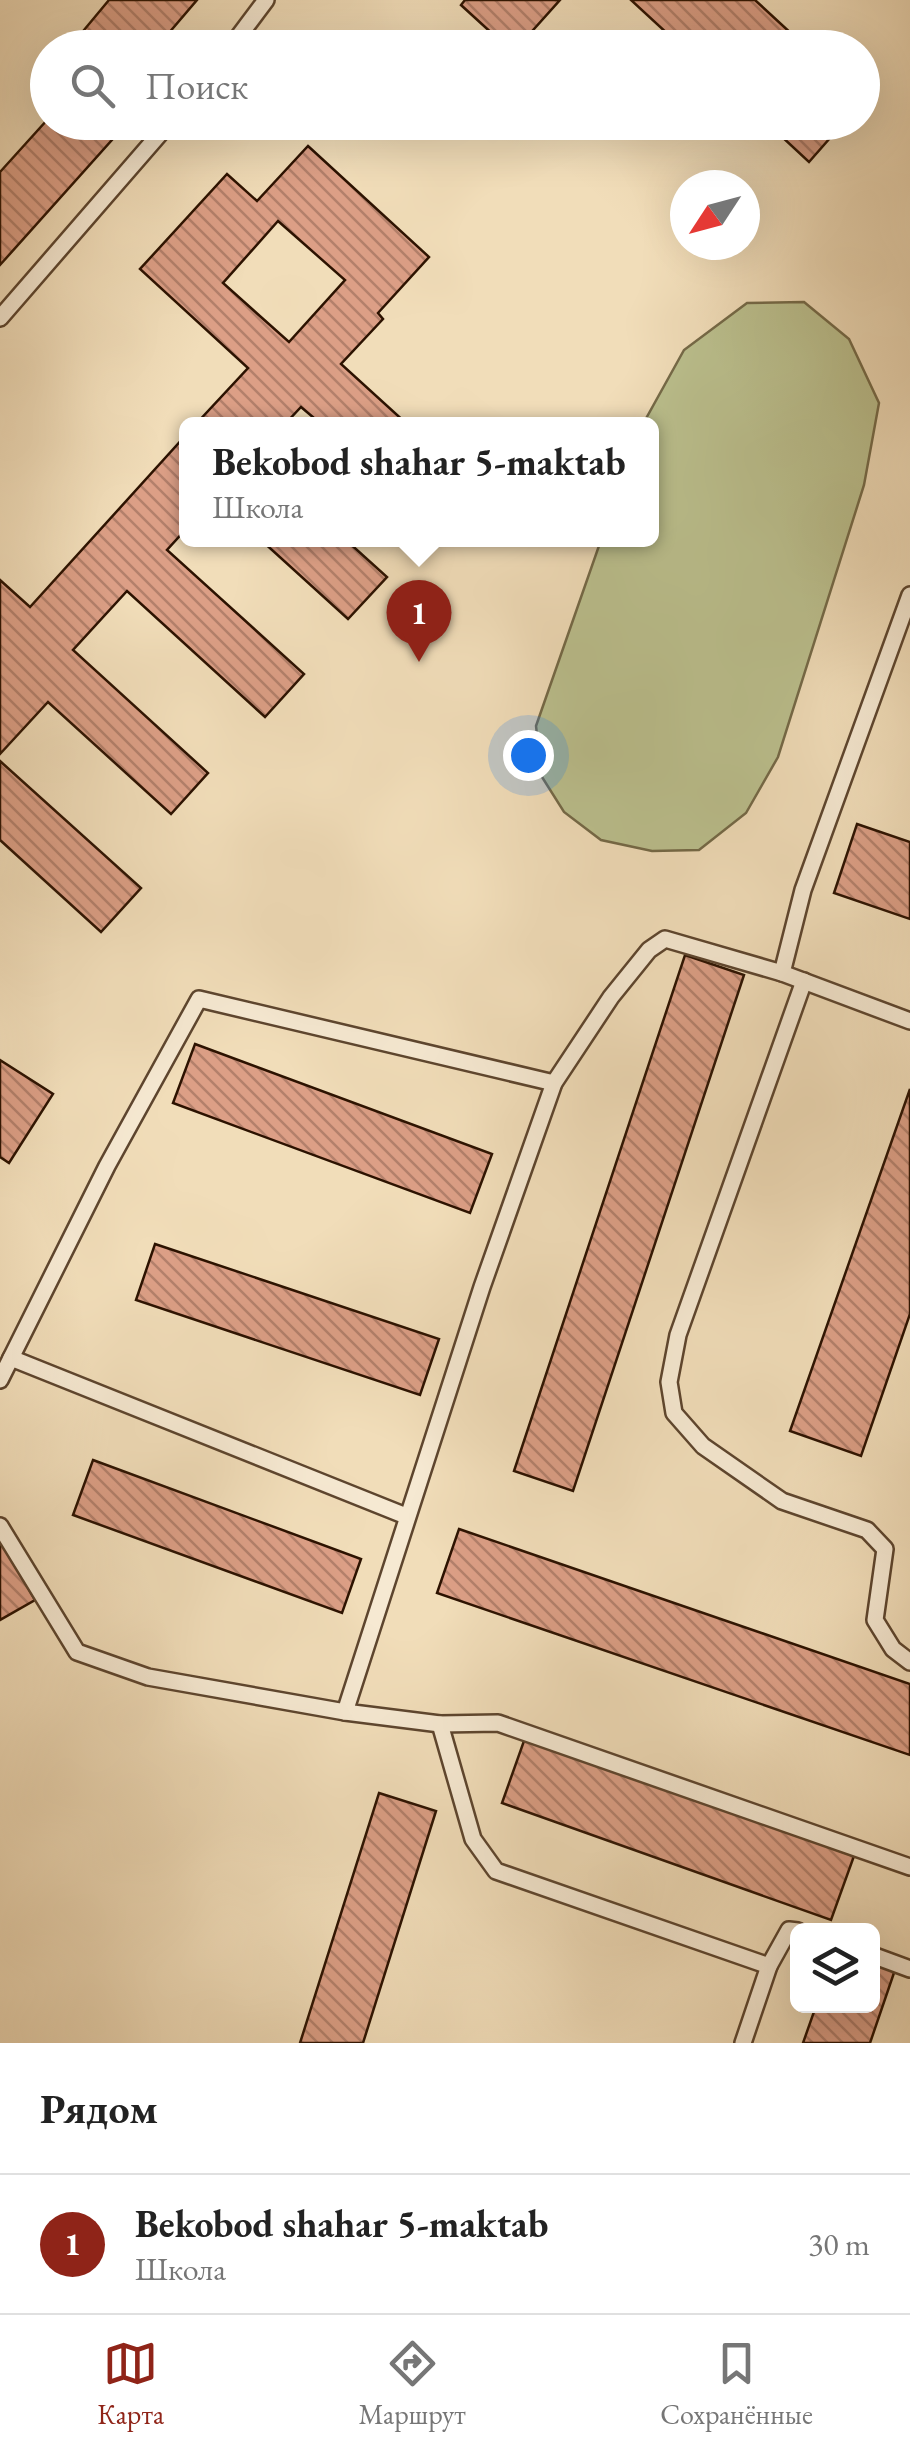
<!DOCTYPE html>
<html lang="ru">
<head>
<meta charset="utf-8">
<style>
  body { margin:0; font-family:"EB Garamond",serif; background:#f6f6f6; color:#222 }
  .controls { position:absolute; right:30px; bottom:30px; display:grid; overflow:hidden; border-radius:15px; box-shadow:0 10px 40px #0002 }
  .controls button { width:90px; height:90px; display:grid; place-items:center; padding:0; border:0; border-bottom:2px solid #e0e0e0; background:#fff; color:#222; font:50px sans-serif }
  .compass { position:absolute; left:670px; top:170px; width:90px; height:90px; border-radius:50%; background:#fff; box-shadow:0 10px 40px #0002; rotate:234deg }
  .you { position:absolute; left:528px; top:755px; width:35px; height:35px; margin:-25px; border:8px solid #fff; border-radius:50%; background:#1a73e8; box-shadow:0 0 0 15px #1a73e833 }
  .badge { display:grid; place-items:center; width:65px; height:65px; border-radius:50%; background:#8f2418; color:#fff; font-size:32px; font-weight:700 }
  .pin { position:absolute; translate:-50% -82px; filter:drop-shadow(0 2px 5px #0008) }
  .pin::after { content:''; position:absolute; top:52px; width:35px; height:30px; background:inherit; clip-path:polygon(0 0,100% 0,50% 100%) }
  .popup { position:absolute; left:179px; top:417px; width:480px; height:130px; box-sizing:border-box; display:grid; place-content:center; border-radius:15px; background:#fff; filter:drop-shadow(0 2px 8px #0005); font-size:32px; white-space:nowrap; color:#767676 }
  .popup b { font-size:38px; color:#222 }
  .popup::after { content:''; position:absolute; left:50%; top:100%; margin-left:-20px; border:20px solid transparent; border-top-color:#fff }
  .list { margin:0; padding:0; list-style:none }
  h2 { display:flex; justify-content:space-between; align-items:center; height:130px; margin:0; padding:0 40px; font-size:42px }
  h2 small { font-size:32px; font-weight:400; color:#767676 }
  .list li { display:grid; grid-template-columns:65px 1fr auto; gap:30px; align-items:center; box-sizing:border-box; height:140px; padding:0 40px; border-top:2px solid #e0e0e0 }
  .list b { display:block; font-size:38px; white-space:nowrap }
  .list p { margin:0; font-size:32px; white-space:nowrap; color:#767676 }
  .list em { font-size:32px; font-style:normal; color:#767676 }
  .icon { flex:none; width:55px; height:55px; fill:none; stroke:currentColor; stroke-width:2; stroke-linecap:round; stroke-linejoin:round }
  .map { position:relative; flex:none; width:910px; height:2043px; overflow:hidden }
  .search { position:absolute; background:#fff; box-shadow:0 10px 40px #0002; left:30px; right:30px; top:30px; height:110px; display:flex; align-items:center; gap:25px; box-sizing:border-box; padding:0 35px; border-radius:55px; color:#767676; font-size:38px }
  .sheet { height:270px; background:#fff }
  nav { display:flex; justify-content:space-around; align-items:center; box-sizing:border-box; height:140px; border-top:2px solid #e0e0e0; background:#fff; font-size:28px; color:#767676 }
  nav a { display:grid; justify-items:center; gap:5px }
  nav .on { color:#8f2418 }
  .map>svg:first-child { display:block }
  .garden { fill:#bbc08e; stroke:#746947; stroke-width:2.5 }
  .building { fill:url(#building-back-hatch); stroke:#2c1200; stroke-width:2.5; fill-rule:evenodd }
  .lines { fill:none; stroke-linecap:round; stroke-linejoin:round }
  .service-casing { stroke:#5d452e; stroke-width:20 }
  .service { stroke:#f6e9d2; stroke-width:15 }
</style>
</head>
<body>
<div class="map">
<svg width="910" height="2043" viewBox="0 0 910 2043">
  <defs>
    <pattern id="building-back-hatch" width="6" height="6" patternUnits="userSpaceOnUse" patternTransform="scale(2.5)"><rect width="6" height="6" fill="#dc9f86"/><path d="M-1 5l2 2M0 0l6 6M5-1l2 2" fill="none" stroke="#b3806b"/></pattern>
  </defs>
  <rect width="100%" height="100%" fill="#f1ddb9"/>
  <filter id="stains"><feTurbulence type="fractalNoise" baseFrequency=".002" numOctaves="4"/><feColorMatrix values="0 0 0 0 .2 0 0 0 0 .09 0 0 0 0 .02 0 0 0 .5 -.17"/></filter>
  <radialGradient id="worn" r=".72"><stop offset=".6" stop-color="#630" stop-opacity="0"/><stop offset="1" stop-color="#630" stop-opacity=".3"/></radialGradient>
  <!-- garden -->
  <path class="garden" d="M804,302L849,339L879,403L864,485L778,757L746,813L699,850L652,851L601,840L564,812L542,777L536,726L601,540H652V424H643L684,350L747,303Z"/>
  <!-- building -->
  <g class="building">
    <path d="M109,0H197L156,48H105L84,30Z"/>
    <path d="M465,0H560L517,48H508L461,5Z"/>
    <path d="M631,0H755L807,48H683Z"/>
    <path d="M48,119V122H128L0,265V172Z"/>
    <path d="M766,122H844L809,162Z"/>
    <path d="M308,146L429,257L378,313L383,319L341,364L407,424H321L301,407L285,424H196L248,368L140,269L227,174L257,201ZM278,221L345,280L289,342L223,283Z"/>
    <path d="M186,435V529L167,550L304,674L265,717L127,591L73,650L208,773L171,814L48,702L0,754V580L30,607Z"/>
    <path d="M261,540H346L387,577L348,619Z"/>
    <path d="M0,761L141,888L101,932L0,840Z"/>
    <path d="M857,824L910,842V919L834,893Z"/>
    <path d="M685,955L744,975L573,1491L514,1471Z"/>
    <path d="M195,1044L492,1154L470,1213L173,1103Z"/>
    <path d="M0,1060L53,1094L9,1163L0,1157Z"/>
    <path d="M910,1089V1314L861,1456L790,1431Z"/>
    <path d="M155,1244L439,1339L420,1395L136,1300Z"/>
    <path d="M93,1460L361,1559L342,1613L73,1515Z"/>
    <path d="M459,1529L910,1684V1755L437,1593Z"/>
    <path d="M2,1542L35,1600L0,1620V1543Z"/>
    <path d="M525,1738L854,1856L831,1920L502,1803Z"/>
    <path d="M379,1793L436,1811L363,2043H300Z"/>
    <path d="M872,1959L896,1967L870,2043H803L816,2006H872Z"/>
  </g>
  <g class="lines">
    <defs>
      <g id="service">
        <path d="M230,48L266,0"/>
        <path d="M0,318L170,122"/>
        <path d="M910,595L803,890L782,973L910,1021"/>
        <path d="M782,973L665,939L649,950L611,997L554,1083L482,1287L345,1712L440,1724L498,1723L910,1867"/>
        <path d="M804,981L678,1335L669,1382L674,1413L703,1446L782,1501L867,1530L885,1549L875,1620L893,1649L910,1662"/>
        <path d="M11,1358L406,1516"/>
        <path d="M0,1380L107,1166L199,999L554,1083"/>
        <path d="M0,1526L77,1652L148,1677L345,1712"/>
        <path d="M440,1724L473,1839L496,1871L769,1966L743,2043"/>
        <path d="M872,1955L910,1969"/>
        <path d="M769,1966L789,1930L798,1931"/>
      </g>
    </defs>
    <!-- service casing -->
    <use href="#service" class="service-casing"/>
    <!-- service -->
    <use href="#service" class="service"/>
  </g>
  <rect width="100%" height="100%" filter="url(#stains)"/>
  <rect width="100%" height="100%" fill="url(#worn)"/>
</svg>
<div class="controls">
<button><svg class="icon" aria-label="layers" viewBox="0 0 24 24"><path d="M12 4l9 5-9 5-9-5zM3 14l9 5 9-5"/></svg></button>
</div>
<svg class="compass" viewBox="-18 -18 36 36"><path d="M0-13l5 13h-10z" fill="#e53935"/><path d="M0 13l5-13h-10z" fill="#767676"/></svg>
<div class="you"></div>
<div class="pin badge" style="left:419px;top:662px">1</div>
<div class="popup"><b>Bekobod shahar 5-maktab</b>Школа</div>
<div class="search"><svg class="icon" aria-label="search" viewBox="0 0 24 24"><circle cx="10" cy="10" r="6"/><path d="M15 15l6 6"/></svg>Поиск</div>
</div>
<section class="sheet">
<h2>Рядом<small></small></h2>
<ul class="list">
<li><span class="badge">1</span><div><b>Bekobod shahar 5-maktab</b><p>Школа</p></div><em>30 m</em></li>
</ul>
</section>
<nav>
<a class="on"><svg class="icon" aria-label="map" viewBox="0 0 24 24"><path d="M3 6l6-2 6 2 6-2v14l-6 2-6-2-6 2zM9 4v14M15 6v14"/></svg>Карта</a>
<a><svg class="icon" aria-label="directions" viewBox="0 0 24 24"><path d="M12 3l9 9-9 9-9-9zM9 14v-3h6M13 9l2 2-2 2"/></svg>Маршрут</a>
<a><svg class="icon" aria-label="saved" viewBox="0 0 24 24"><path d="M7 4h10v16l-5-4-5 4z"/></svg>Сохранённые</a>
</nav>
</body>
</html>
